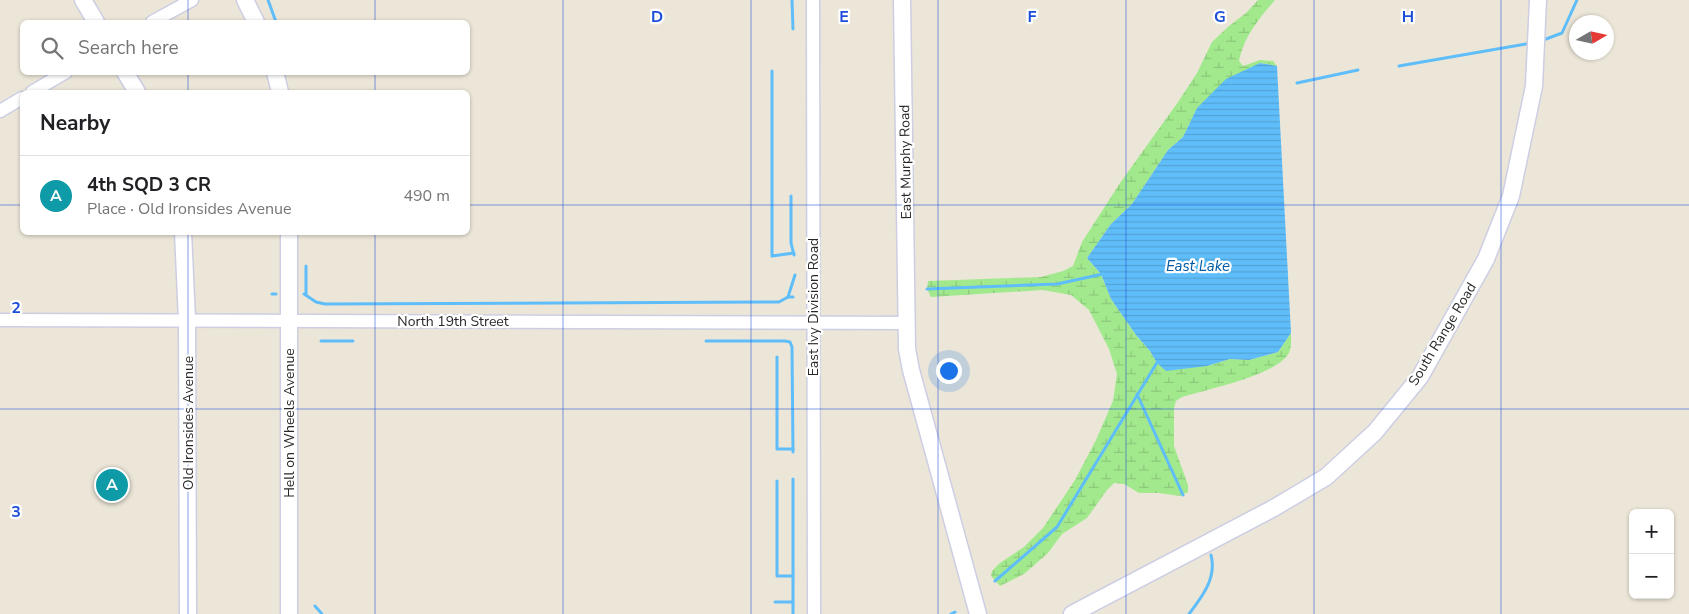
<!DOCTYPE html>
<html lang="en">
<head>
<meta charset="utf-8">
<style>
  body { margin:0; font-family:"Nunito Sans",sans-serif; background:#f2f2f2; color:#202124 }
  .controls { position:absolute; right:15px; bottom:15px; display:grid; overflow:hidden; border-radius:8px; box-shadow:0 1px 4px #0004 }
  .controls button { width:45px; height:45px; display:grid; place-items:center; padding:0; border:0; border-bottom:1px solid #e0e0e0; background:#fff; color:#202124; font:25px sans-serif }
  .compass { position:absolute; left:1569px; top:15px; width:45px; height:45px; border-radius:50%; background:#fff; box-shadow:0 1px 4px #0004; rotate:81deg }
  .you { position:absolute; left:948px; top:370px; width:18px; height:18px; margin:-12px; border:4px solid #fff; border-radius:50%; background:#1a73e8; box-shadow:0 0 0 8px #1a73e833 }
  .badge { display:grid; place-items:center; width:32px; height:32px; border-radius:50%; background:#7c3aed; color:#fff; font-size:16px; font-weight:700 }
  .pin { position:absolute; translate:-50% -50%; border:2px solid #fff; box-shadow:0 1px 5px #0006 }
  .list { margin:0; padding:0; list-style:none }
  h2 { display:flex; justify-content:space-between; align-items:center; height:65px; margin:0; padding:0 20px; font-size:21px }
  h2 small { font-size:16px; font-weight:400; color:#757577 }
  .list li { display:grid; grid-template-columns:32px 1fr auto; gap:15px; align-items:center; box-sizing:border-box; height:80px; padding:0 20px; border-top:1px solid #e0e0e0 }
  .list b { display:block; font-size:19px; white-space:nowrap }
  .list p { margin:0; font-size:16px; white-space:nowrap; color:#757577 }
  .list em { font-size:16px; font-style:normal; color:#757577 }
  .icon { flex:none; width:28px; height:28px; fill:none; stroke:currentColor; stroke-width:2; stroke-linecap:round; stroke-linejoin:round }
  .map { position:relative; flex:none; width:1689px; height:614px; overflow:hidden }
  .search { position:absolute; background:#fff; box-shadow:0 1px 4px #0004; left:20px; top:20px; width:450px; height:55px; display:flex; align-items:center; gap:12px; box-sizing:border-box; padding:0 18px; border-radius:8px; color:#757577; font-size:19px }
  .panel { position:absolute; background:#fff; box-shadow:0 1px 4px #0004; left:20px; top:90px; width:450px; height:145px; border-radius:8px }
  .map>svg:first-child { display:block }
  .wetland { fill:url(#wetland-marsh) }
  .water { fill:url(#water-rules) }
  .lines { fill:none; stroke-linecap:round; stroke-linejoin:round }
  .stream { stroke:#5fbefa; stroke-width:3 }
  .minor-casing { stroke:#cdcee3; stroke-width:15 }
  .tertiary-casing { stroke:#cdcee3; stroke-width:19 }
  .minor { stroke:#fff; stroke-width:12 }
  .tertiary { stroke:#fff; stroke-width:16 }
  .grid { fill:none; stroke:#1d4ed8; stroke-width:1; stroke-opacity:0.55 }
  .labels { text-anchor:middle; stroke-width:4.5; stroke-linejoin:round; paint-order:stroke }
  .street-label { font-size:14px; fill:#282828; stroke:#fff }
  .water-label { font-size:15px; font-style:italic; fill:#0158a3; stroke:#fff }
  .grid-label { font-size:16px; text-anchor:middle; font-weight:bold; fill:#1d4ed8; stroke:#fff; stroke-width:4.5; stroke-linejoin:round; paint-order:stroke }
</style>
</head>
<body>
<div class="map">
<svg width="1689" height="614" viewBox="0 0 1689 614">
  <defs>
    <pattern id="wetland-marsh" width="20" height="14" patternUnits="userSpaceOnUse" patternTransform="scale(1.25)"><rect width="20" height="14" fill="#a2e98e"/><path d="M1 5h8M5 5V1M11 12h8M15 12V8" fill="none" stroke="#8cc87a"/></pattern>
    <pattern id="water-rules" width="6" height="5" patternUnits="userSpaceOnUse" patternTransform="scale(1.25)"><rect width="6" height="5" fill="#5fbefa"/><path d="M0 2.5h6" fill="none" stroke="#53a3d6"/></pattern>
  </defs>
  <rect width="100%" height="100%" fill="#ece6d8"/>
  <!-- wetland -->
  <path class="wetland" d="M1258,0H1275C1259,19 1244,36 1239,61L1243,66L1260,60L1273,61L1277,66L1260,63L1197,108L1183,137L1168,150L1132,204L1111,224L1087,258L1101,274L1111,299L1136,335L1150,351L1157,363L1207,366L1230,359L1249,360L1278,352L1291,333C1291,341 1292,350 1287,356C1271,376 1208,389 1182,397L1176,401L1174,408V446L1188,485V492L1180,496L1159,493H1139L1124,484L1114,483L1107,490L1087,518L1062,534L1048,553L1024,574L1000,586L991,576L992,571L1000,563L1024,547L1043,528L1075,480L1096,440L1113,401L1117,374L1109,349L1089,310L1071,295L1043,290L931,297L927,289L928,281L1041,277L1063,271L1073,266L1082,242L1120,183L1178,102L1197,73L1212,42L1229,26L1246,13Z"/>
  <!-- water -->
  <path class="water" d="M1260,63L1277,66L1291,333L1278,352L1249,360L1230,359L1207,366L1166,371L1157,363L1150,351L1136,335L1111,299L1101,274L1087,258L1111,224L1132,204L1168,150L1183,137L1197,108L1226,79Z"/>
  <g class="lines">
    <!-- stream -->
    <g class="stream">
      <path d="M268,0L276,22"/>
      <path d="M792,0L793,29"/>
      <path d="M1546,39L1562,33L1577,0"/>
      <path d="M1399,66L1526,44"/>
      <path d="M772,71V256L794,253"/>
      <path d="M1297,83L1358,70"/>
      <path d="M791,196V243L794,255"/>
      <path d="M306,266V294"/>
      <path d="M927,289L1057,284L1103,274"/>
      <path d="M272,294H276"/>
      <path d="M304,294L316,302L325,304L779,302L788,297"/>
      <path d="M793,297H788L795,275"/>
      <path d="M321,341H353"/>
      <path d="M706,341H785L790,342L792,347L793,452"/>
      <path d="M777,357V449H793"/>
      <path d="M1137,394L1183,495"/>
      <path d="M793,479V614"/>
      <path d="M777,481V576H793"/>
      <path d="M995,581L1057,527L1158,361"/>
      <path d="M775,602H793"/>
      <path d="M315,606L322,614"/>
      <path d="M951,614L955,612"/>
      <path d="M1189,614C1202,597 1217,578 1211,555"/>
    </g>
    <defs>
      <g id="minor">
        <path d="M813,0L814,614"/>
        <path d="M152,22L192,0"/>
        <path d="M32,92L66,72"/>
        <path d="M0,111L22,98"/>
        <path d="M0,320L907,323"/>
      </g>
      <g id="tertiary">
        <path d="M83,0L96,22"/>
        <path d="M245,0L256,22"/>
        <path d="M902,0L907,349L911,370L978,614"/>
        <path d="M125,72L137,92"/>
        <path d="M275,72L280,92"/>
        <path d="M183,232L187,320L188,614"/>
        <path d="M289,614V232"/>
        <path d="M1072,614L1272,509L1326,477L1375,432L1420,377L1486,259L1511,196L1534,86L1538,0"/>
      </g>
    </defs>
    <!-- minor casing -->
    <use href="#minor" class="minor-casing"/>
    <!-- tertiary casing -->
    <use href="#tertiary" class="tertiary-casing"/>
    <!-- minor -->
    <use href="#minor" class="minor"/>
    <!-- tertiary -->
    <use href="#tertiary" class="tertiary"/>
  </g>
  <!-- grid -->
  <path class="grid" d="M188,0V22M375,0V22M563,0V614M751,0V614M938,0V614M1126,0V614M1314,0V614M1501,0V614M188,72V92M375,72V92M0,205H22M468,205H1689M188,232V614M375,232V614M0,409H1689"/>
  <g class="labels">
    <!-- street labels -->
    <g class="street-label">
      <text transform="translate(905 162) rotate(-91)" y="5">East Murphy Road</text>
      <text transform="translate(813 307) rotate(-90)" y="5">East Ivy Division Road</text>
      <text x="453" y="326">North 19th Street</text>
      <text transform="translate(1442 334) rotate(-59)" y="5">South Range Road</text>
      <text transform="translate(188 423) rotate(-90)" y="5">Old Ironsides Avenue</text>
      <text transform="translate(289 423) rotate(-90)" y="5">Hell on Wheels Avenue</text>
    </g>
    <!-- water labels -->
    <g class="water-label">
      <text x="1198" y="271">East Lake</text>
    </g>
  </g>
  <g class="grid-label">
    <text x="657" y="22">D</text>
    <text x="844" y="22">E</text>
    <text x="1032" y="22">F</text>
    <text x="1220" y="22">G</text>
    <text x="1408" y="22">H</text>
    <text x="16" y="313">2</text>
    <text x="16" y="517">3</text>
  </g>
</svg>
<div class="controls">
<button>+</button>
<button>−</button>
</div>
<svg class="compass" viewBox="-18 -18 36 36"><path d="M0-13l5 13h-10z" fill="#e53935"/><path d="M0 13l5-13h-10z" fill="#757577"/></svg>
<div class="you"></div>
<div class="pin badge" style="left:112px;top:485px;background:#0f9aa8">A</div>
<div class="search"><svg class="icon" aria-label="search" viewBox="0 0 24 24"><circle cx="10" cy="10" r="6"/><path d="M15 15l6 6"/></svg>Search here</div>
<section class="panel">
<h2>Nearby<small></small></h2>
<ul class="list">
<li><span class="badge" style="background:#0f9aa8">A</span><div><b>4th SQD 3 CR</b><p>Place · Old Ironsides Avenue</p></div><em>490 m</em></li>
</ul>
</section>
</div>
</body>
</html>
